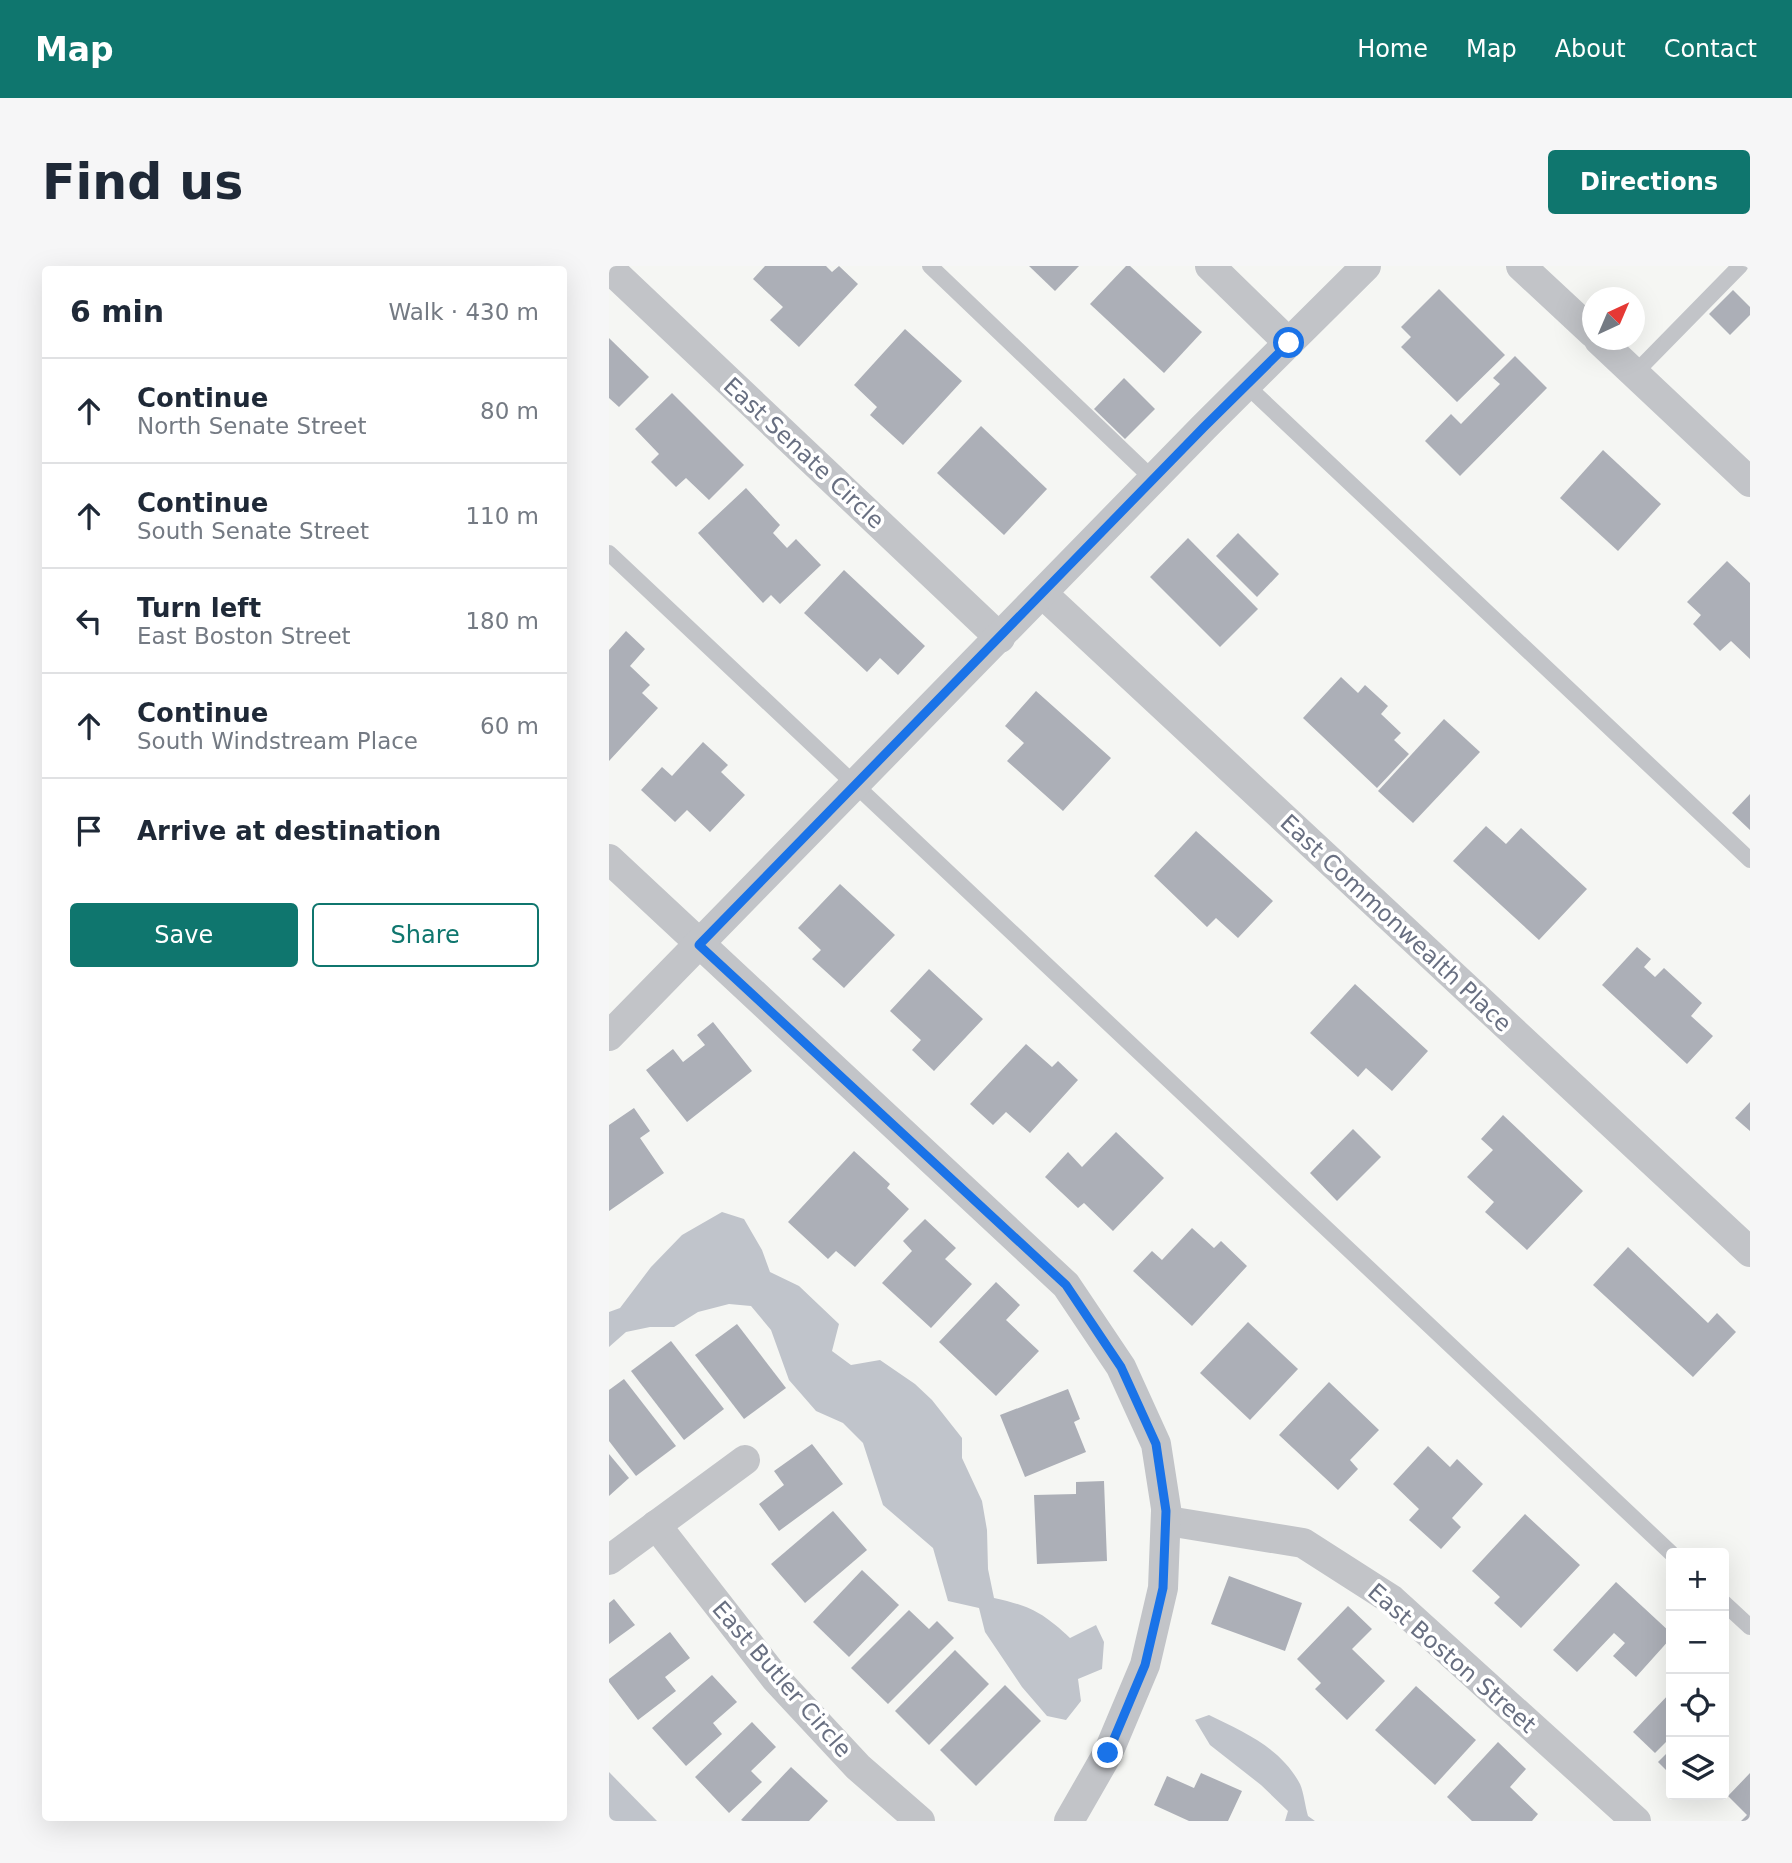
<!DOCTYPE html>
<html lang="en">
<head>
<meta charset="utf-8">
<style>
  body { margin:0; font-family:"DejaVu Sans",sans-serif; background:#f6f6f7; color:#1f2937 }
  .controls { position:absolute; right:21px; bottom:21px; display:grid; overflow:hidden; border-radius:7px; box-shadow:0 7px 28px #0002 }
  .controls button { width:63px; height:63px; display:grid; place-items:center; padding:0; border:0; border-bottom:2px solid #e0e1e3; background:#fff; color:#1f2937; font:35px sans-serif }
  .compass { position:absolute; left:973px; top:21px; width:63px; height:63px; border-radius:50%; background:#fff; box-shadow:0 7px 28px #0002; rotate:44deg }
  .stop { position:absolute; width:21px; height:21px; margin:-16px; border:5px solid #1a73e8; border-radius:50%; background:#fff }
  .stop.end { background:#1a73e8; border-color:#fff; box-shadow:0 2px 7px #0008 }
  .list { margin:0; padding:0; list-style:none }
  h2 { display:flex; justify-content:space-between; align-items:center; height:91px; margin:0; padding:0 28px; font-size:30px }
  h2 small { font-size:23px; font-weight:400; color:#747a83 }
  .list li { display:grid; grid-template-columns:46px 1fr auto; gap:21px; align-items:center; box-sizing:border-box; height:105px; padding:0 28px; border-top:2px solid #e0e1e3 }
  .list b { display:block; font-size:26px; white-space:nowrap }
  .list p { margin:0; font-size:23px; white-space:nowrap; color:#747a83 }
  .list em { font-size:23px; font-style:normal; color:#747a83 }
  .actions { display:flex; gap:14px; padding:21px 28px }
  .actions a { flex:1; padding:16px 0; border:2px solid #0f766e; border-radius:7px; text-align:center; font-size:24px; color:#0f766e }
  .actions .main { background:#0f766e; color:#fff }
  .icon { flex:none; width:38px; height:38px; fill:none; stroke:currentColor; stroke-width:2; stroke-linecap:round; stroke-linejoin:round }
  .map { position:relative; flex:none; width:1141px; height:1555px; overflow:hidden; border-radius:7px }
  header { display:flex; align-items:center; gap:42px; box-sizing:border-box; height:98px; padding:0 35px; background:#0f766e; color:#fff }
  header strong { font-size:33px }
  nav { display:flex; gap:38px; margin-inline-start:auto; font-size:24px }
  .intro { display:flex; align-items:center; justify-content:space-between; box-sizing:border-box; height:168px; padding:0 42px }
  h1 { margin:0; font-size:49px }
  .button { padding:18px 32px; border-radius:7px; background:#0f766e; color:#fff; font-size:24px; font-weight:700 }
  main { display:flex; gap:42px; padding:0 42px }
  aside { flex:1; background:#fff; border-radius:7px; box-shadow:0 7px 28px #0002 }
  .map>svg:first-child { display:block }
  .water { fill:#c0c4cb }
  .building { fill:#acafb7 }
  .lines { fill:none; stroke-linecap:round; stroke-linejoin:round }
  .service { stroke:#c2c4c8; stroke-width:16 }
  .minor { stroke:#c2c4c8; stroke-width:30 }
  .route { stroke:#1a73e8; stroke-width:9 }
  .labels { text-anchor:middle; stroke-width:7; stroke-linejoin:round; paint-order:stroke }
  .street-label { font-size:23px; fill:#686f81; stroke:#fff }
</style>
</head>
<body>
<header>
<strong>Map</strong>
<nav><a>Home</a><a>Map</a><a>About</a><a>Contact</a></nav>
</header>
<div class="intro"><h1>Find us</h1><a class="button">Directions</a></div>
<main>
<aside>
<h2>6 min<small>Walk · 430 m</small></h2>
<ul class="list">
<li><svg class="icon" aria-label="ahead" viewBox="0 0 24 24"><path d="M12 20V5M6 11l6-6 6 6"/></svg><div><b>Continue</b><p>North Senate Street</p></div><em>80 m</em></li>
<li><svg class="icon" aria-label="ahead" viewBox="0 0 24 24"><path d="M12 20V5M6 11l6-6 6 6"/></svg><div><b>Continue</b><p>South Senate Street</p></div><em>110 m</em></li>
<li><svg class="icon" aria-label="left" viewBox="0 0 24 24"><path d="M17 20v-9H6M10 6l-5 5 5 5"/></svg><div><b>Turn left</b><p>East Boston Street</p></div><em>180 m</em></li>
<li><svg class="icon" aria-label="ahead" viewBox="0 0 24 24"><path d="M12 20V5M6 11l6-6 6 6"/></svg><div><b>Continue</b><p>South Windstream Place</p></div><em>60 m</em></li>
<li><svg class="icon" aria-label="arrive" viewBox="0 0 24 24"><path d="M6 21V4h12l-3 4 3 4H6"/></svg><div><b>Arrive at destination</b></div></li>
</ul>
<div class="actions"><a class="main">Save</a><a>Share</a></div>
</aside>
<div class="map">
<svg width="1141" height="1555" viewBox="0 0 1141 1555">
  <rect width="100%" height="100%" fill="#f5f6f3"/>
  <!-- water -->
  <g class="water">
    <path d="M113,946L135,953L153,984L161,1006L190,1020L230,1058L223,1085L242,1099L271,1094L306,1118L323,1134L353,1172V1192L373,1235L378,1264L379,1303L385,1332C421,1340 433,1346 461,1372L487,1359L495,1376L493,1403L469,1413L472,1435L457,1454L438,1450L413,1421L376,1366L370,1342L339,1335L324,1282L274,1239L254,1177L234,1157L207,1145L180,1114L162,1064L142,1040L120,1038L89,1046L65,1061H41L17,1066L0,1081V1046L11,1042L42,1001L73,969Z"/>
    <path d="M600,1449C635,1466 672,1482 691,1518C695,1527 696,1540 699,1550L706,1555H676L679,1545L652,1519L601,1479L586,1454Z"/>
    <path d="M0,1506L48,1555H0Z"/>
  </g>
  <!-- building -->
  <g class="building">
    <path d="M156,0H217L223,6L230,0L249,18L190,81L161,54L174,41L144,13Z"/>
    <path d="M420,0H470L446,25Z"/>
    <path d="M517,0H521L593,66L555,107L481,38Z"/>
    <path d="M830,23L896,89L848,136L792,81L802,71L792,61Z"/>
    <path d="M1124,24L1141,41V49L1121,69L1100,48Z"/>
    <path d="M296,63L353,115L294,179L261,149L268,141L245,119Z"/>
    <path d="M0,72L40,111L10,141L0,132Z"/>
    <path d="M906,90L938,122L851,210L816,175L842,148L852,158L891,118L884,112Z"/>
    <path d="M515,112L546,143L516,173L485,143Z"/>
    <path d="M63,127L135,199L100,234L77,212L67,221L42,196L50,188L26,163Z"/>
    <path d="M372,160L438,223L395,269L328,207Z"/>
    <path d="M994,184L1052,238L1009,285L951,232Z"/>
    <path d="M137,222L171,259L164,267L178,282L187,273L212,299L171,338L162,329L154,337L89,267Z"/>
    <path d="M629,267L670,308L648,331L607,290Z"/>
    <path d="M579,272L649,343L611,381L541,311Z"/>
    <path d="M1118,295L1141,317V393L1122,375L1111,385L1084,358L1092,349L1078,336Z"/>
    <path d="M235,304L316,380L289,409L271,392L258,406L195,347Z"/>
    <path d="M17,365L36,383L21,400L41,419L33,427L49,442L0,495V384Z"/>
    <path d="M732,411L749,427L756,419L779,440L772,448L792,467L785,474L800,488L768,522L694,452Z"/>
    <path d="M427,425L502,492L454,545L398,495L415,477L396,460Z"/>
    <path d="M835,453L871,486L804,557L769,525Z"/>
    <path d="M94,476L119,499L112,506L136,529L101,566L78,544L66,556L32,524L53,501L63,510Z"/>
    <path d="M1141,528V564L1123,547Z"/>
    <path d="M877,560L897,578L912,562L978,623L930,674L844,595Z"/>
    <path d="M587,565L664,635L629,672L607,652L598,661L545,610Z"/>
    <path d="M231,618L286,669L235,722L203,693L212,684L189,662Z"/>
    <path d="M1028,681L1042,693L1035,701L1046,711L1055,702L1093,737L1082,750L1104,770L1078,798L993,719Z"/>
    <path d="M320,703L374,753L325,805L303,784L312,774L281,745Z"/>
    <path d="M746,718L819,785L783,825L757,802L749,811L701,767Z"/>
    <path d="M104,756L143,805L78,856L37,804L64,783L74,796L96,779L88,769Z"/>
    <path d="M417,778L443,801L449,795L469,814L421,867L397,846L384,859L361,838Z"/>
    <path d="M1141,836V865L1126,852Z"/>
    <path d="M25,842L41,865L31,872L55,907L0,945V859Z"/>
    <path d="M894,849L974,925L918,984L876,946L885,936L858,911L884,884L872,873Z"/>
    <path d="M744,863L772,891L728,935L701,907Z"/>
    <path d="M507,866L555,912L504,965L475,937L469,942L436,911L459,886L473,901Z"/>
    <path d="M245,885L281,918L278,922L300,943L246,1001L227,985L219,993L179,956Z"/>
    <path d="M316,953L347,982L336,993L363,1018L322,1062L273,1017L303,985L294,975Z"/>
    <path d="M583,962L605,982L612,975L638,1000L583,1060L524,1005L543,985L553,994Z"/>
    <path d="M1019,981L1099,1057L1108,1047L1127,1066L1084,1111L984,1019Z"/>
    <path d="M387,1016L411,1039L397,1054L430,1085L387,1130L330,1076Z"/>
    <path d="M639,1056L689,1103L641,1154L591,1107Z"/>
    <path d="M128,1058L177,1122L135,1153L86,1089Z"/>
    <path d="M62,1075L115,1143L75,1174L22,1105Z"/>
    <path d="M15,1113L67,1180L27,1210L0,1175V1124Z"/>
    <path d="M720,1116L770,1164L741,1194L749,1203L729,1224L670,1169Z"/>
    <path d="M459,1123L471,1153L465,1156L477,1186L416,1211L391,1149Z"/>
    <path d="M203,1178L234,1218L170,1265L150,1238L175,1219L165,1205Z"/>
    <path d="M819,1180L841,1201L848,1193L874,1218L843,1252L852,1261L832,1283L800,1254L810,1243L784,1218Z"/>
    <path d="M0,1188L20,1212L0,1230Z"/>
    <path d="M495,1215L498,1295L428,1298L425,1229L467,1228V1216Z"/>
    <path d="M224,1245L258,1284L196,1337L162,1298Z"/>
    <path d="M916,1248L971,1299L912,1362L885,1337L891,1331L863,1305Z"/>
    <path d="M253,1304L290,1339L240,1391L204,1356Z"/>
    <path d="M620,1310L693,1337L676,1385L602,1358Z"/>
    <path d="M1007,1316L1062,1367V1372L1027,1411L1004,1390L1016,1377L1005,1367L968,1406L944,1384Z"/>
    <path d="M5,1333L26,1359L0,1378V1337Z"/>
    <path d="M739,1340L763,1363L743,1383L776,1415L738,1454L706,1423L712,1417L688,1393Z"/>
    <path d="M300,1344L320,1363L328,1355L345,1372L279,1438L242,1402Z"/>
    <path d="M61,1366L81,1392L56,1411L67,1425L29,1454L0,1416V1413Z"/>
    <path d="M346,1384L380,1418L320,1479L286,1445Z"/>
    <path d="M103,1409L128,1436L104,1457L113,1468L77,1500L43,1462Z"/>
    <path d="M396,1419L432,1455L367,1520L331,1484Z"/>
    <path d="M807,1420L867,1474L826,1519L766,1464Z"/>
    <path d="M1062,1426V1471L1046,1487L1024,1466Z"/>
    <path d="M143,1456L167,1481L142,1505L153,1516L120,1547L86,1511Z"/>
    <path d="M889,1476L917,1503L901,1521L929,1548L923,1555H863L838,1531Z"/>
    <path d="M1062,1483V1509L1049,1496Z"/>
    <path d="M182,1501L219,1535L200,1555H134L132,1554Z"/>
    <path d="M592,1507L633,1525L619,1555H580L545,1539L558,1510L585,1522Z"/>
    <path d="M1141,1507V1555H1132L1138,1549L1119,1530Z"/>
  </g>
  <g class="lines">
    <!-- service -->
    <g class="service">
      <path d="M321,0L545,214"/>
      <path d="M1026,107L1131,0"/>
      <path d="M638,120L1141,594"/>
      <path d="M0,287L1062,1287"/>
      <path d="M1115,1337L1141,1361"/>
    </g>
    <!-- minor -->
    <g class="minor">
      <path d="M601,0L680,77"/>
      <path d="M912,0L984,67"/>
      <path d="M0,2L391,372"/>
      <path d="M990,74L1141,216"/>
      <path d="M434,328L1141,986"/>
      <path d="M0,593L457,1019L512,1101L547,1178L559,1255L694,1277L783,1334L1027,1555"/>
      <path d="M0,770L595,161L757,0"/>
      <path d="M47,1259L167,1413L249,1501L311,1555"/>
      <path d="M0,1294L136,1194"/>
      <path d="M460,1555L499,1487L536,1399L554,1322L557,1245"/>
    </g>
  </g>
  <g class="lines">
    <!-- route -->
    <path class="route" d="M499,1487L536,1399L554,1322L557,1245L547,1178L512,1101L457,1019L90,679L595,161L680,77"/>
  </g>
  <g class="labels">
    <!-- street labels -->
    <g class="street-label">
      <text transform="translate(195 187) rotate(43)" y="8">East Senate Circle</text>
      <text transform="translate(787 657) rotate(43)" y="8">East Commonwealth Place</text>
      <text transform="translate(843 1392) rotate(41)" y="8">East Boston Street</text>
      <text transform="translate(173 1413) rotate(49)" y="8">East Butler Circle</text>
    </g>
  </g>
</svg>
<div class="controls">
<button>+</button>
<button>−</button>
<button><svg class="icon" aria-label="locate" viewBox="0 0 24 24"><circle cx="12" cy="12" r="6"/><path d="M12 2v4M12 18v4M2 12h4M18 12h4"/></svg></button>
<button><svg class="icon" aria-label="layers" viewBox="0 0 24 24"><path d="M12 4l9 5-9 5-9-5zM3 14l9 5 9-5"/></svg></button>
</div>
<svg class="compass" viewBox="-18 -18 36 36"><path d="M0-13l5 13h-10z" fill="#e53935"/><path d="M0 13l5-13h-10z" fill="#747a83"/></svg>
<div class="stop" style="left:680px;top:77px"></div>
<div class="stop end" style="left:499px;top:1487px"></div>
</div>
</main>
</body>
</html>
